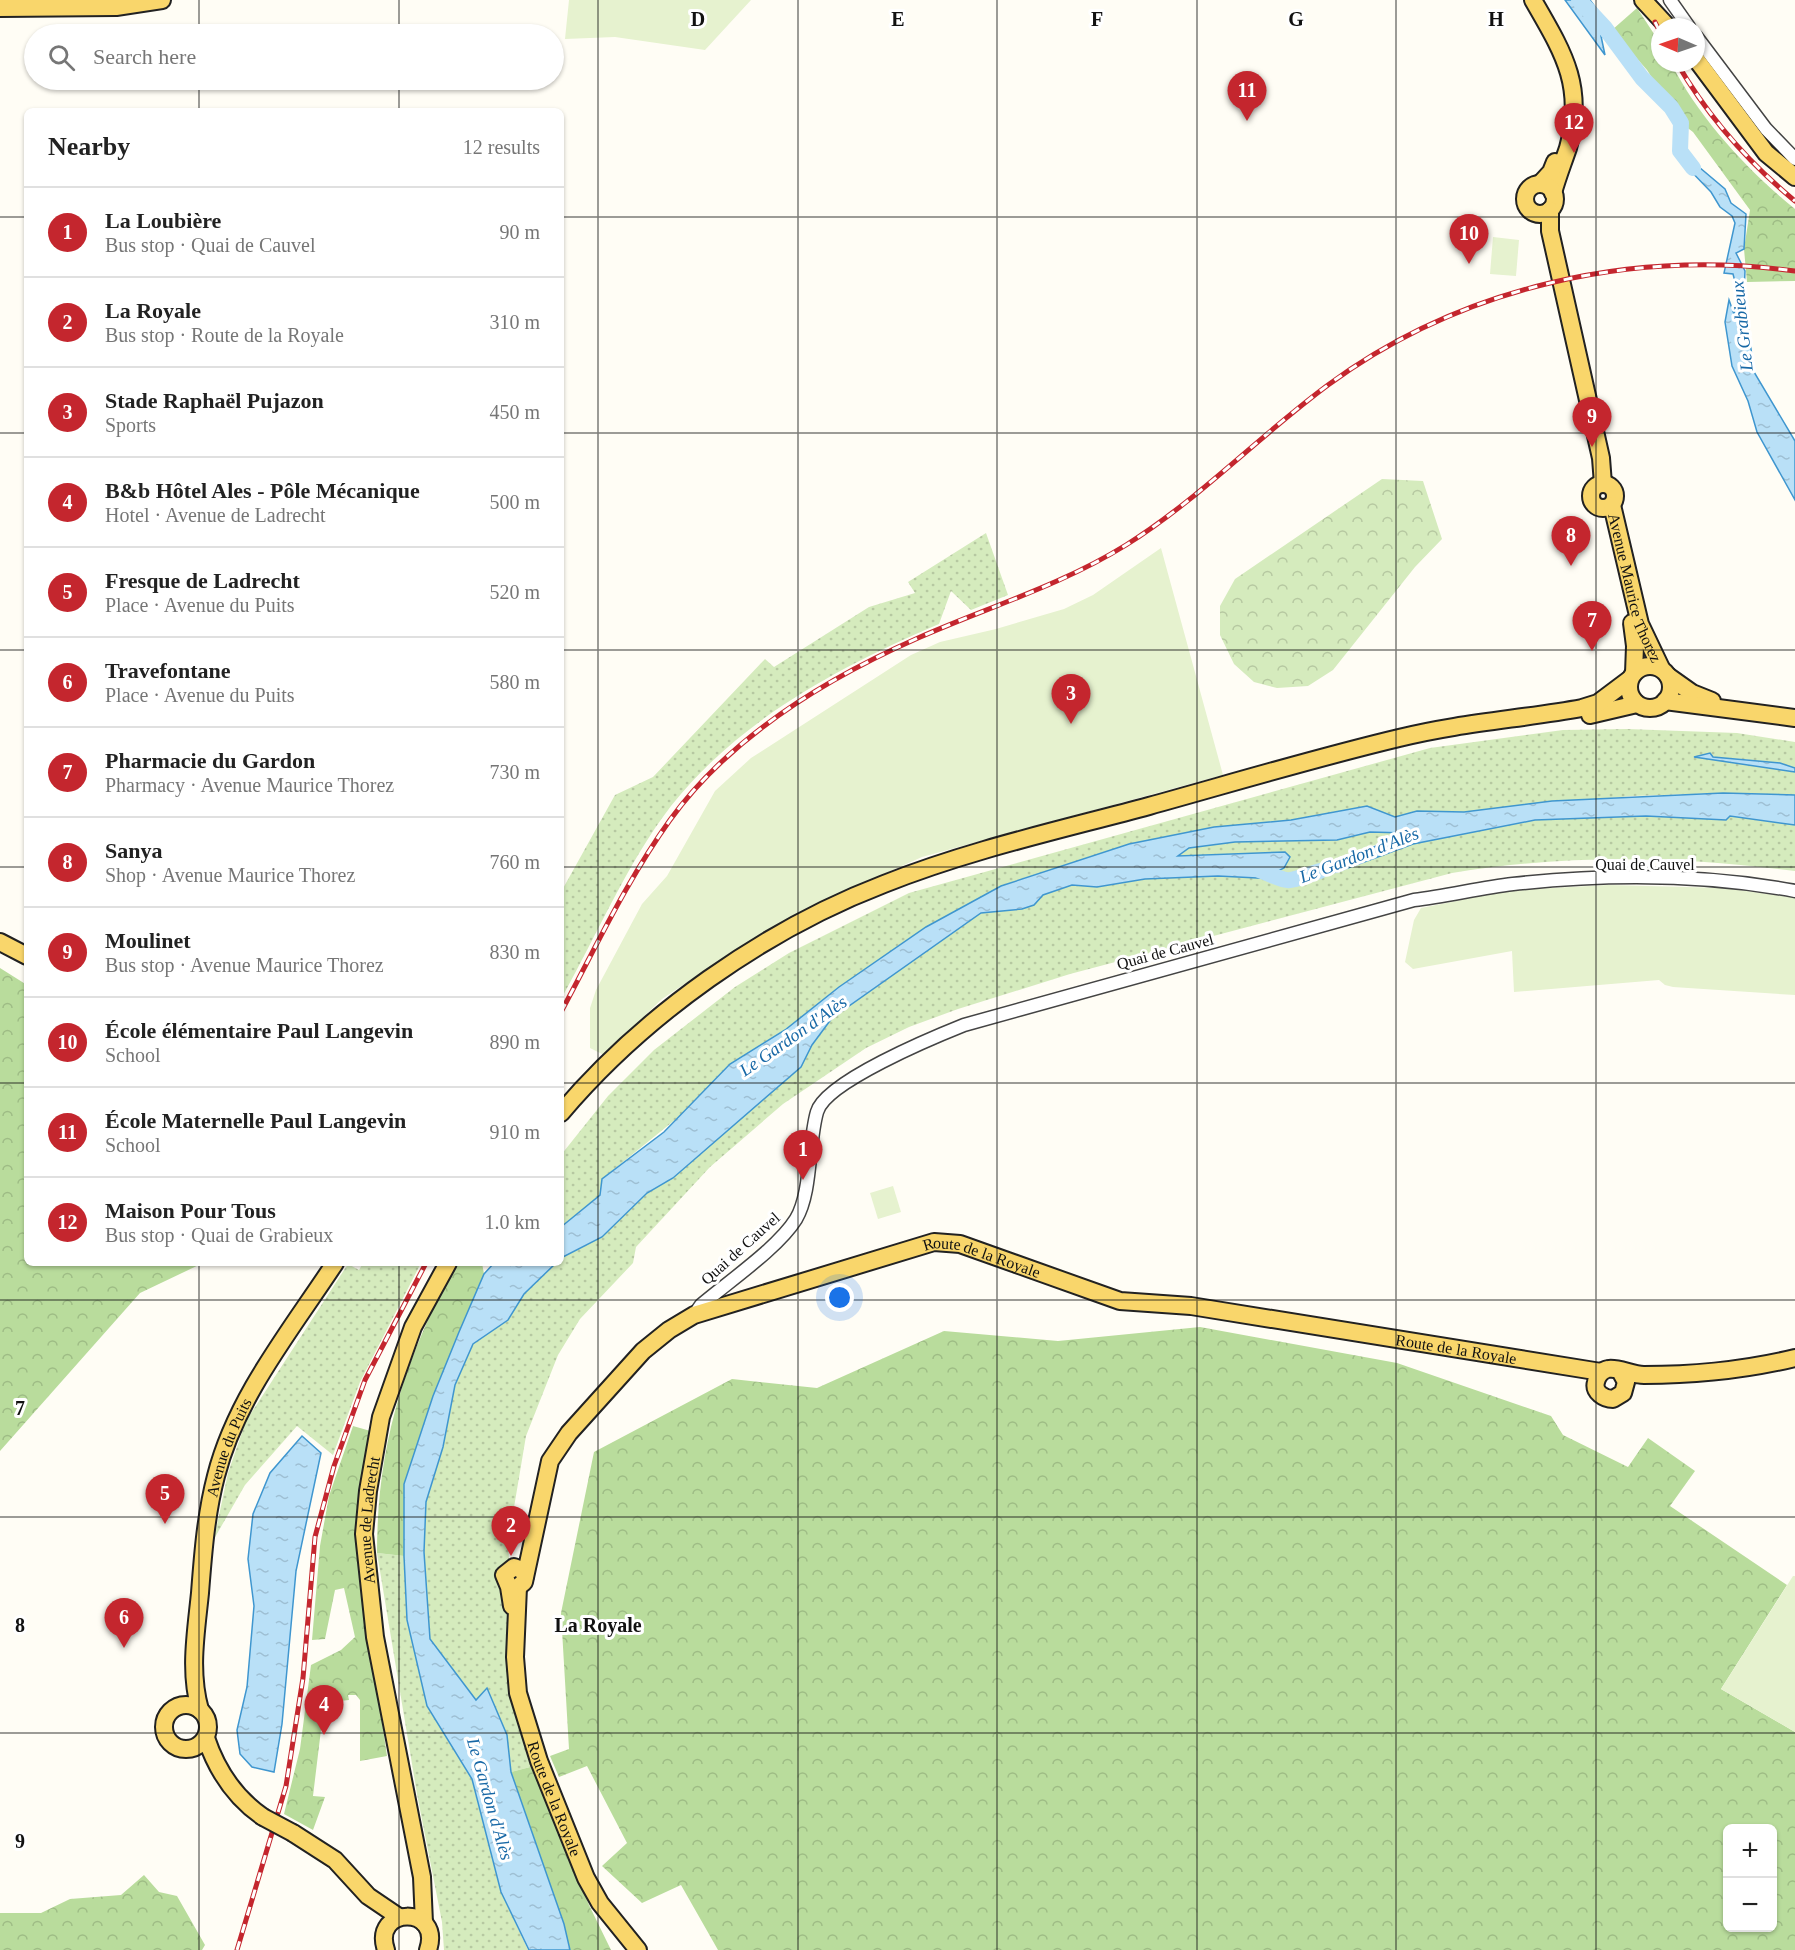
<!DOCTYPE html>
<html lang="en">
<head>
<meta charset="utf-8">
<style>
  body { margin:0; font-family:"Times New Roman",serif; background:#f2f2f2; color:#222 }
  .controls { position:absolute; right:18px; bottom:18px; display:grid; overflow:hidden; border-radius:9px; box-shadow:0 2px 4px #0004 }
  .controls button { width:54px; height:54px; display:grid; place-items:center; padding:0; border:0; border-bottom:2px solid #e0e0e0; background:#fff; color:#222; font:30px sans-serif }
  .compass { position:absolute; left:1651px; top:18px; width:54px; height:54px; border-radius:50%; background:#fff; box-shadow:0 2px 4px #0004; rotate:272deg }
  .you { position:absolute; left:840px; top:1298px; width:21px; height:21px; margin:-15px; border:4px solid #fff; border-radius:50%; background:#1a73e8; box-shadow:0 0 0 9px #1a73e833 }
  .badge { display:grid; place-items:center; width:39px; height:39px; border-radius:50%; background:#c4262e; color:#fff; font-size:20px; font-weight:700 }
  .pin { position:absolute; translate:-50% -50px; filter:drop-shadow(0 2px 3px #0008) }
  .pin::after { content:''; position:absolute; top:32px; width:21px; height:18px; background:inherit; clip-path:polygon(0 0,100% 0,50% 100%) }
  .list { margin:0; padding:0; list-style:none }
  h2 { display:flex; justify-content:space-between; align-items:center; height:78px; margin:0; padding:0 24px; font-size:26px }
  h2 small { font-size:20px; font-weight:400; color:#767676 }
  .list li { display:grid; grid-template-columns:39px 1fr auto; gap:18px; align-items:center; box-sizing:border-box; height:90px; padding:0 24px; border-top:2px solid #e0e0e0 }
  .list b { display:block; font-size:22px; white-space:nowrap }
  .list p { margin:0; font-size:20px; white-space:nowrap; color:#767676 }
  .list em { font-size:20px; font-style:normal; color:#767676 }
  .icon { flex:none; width:33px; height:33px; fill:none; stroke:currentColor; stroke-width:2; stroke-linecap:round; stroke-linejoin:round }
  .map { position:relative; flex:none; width:1795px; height:1950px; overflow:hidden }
  .search { position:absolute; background:#fff; box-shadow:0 2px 4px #0004; left:24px; top:24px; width:540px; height:66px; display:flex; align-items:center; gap:15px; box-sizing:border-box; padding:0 21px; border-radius:33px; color:#767676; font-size:22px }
  .panel { position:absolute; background:#fff; box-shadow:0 2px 4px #0004; left:24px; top:108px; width:540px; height:1158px; border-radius:9px }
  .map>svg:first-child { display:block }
  .grass { fill:url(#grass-dots) }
  .forest { fill:url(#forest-crowns); fill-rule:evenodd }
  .park { fill:url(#park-crowns) }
  .pitch { fill:#e6f2cf }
  .water { fill:url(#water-ripples); stroke:#3f96cf; stroke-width:1.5 }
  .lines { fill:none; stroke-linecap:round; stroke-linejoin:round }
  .river { stroke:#b9e0f7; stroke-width:16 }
  .minor-casing { stroke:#444; stroke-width:15 }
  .major-casing { stroke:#222; stroke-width:20 }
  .minor { stroke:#fff; stroke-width:12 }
  .major { stroke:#f9d66b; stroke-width:16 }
  .rail-casing { stroke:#c4262e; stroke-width:5 }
  .rail { stroke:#fff; stroke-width:3; stroke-dasharray:9; stroke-linecap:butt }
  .major-bridge-casing { stroke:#222; stroke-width:20; stroke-linecap:butt }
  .major-bridge { stroke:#f9d66b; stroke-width:16 }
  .grid { fill:none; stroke:#111; stroke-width:1.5; stroke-opacity:0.55 }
  .labels { text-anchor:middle; stroke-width:6; stroke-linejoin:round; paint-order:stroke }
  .street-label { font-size:16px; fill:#111; stroke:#fff }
  .water-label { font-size:18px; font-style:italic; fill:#1768a6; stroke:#fff }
  .quarter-label { font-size:20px; font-weight:bold; fill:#111; stroke:#fff }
  .grid-label { font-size:20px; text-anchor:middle; font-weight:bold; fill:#111; stroke:#fff; stroke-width:6; stroke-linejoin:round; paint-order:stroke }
</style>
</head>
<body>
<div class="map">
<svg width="1795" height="1950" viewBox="0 0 1795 1950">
  <defs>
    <pattern id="grass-dots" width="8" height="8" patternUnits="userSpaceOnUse" patternTransform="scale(1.5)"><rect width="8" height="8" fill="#d5ebbd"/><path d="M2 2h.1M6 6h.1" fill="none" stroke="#b6c8a1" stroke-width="1.8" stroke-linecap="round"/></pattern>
    <pattern id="forest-crowns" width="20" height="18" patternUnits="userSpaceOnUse" patternTransform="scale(1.5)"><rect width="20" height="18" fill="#b9dc9c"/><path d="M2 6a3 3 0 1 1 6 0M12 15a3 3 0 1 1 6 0" fill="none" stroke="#9ebc85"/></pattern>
    <pattern id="park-crowns" width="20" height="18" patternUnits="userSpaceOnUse" patternTransform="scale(1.5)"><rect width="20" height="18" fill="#d5ebbd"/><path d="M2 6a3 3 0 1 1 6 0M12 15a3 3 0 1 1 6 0" fill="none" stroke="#b6c8a1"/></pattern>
    <pattern id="water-ripples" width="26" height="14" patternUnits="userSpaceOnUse" patternTransform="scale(1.5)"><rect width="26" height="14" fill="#b9e0f7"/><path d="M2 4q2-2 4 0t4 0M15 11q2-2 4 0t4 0" fill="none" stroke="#9ebfd3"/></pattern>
  </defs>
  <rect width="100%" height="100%" fill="#fffdf5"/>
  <!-- grass -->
  <g class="grass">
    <path d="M986,533L1008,595L971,610L951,591L939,624C839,667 740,719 671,806C627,863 596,937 561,999V892L615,795L653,777L765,659L774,667L869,607L915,593L908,582Z"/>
    <path d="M1627,729L1737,733L1795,742V768L1744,759L1696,757L1795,772V795L1723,793L1632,796L1464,812L1417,811L1395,817L1367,806L1291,820L1214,827L1129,844L1001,886L926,927L839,987L602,1179L600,1195L561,1227V1155L608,1096L654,1050L735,987L789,953L909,893L1430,748L1563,730Z"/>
    <path d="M1646,816L1725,820L1730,816L1795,825V871C1679,856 1567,854 1452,873L1070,974L958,1009L909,1027L866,1048L783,1104L710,1167L636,1247L633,1263L580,1319L558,1355L526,1436L508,1543L509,1560L501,1567L508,1607L511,1680L534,1766L511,1772L507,1735L487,1689L476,1701L430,1639L424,1552L426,1502L443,1447L455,1385L473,1344L508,1320L524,1294L556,1263H561V1258L602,1237L647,1193L673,1178L801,1067L812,1045L832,1018L981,913L1022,909L1034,905L1043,895L1072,885L1097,887L1145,879L1218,876L1276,879L1214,857H1177L1189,848L1235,842L1337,840L1370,832L1405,833C1375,848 1322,857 1300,879L1337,872L1413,844L1535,820Z"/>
    <path d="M363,1263H421L360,1382L333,1455L297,1426L245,1485L214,1539L228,1473L246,1421L348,1264L359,1270Z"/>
    <path d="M377,1553L404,1556L407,1620L427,1706L472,1779L501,1892L528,1950H444L442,1922L417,1794Z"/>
  </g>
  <!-- forest -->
  <g class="forest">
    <path d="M1637,8L1660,43V63H1671C1699,118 1747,170 1795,209V281L1747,282L1744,249L1750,210L1693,132L1681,123L1647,70L1612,30Z"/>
    <path d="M0,968L27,985V1263H203L140,1293L0,1451Z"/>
    <path d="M456,1263H482L484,1274L433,1396L404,1556L377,1553C377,1443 405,1359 456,1263Z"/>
    <path d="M1200,1327L1397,1363L1551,1416L1563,1435L1628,1467L1648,1438L1695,1471L1670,1506L1787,1585L1721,1689L1795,1732V1950H718L681,1885L642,1903L602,1866L627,1843L587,1766L559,1777L550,1756L569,1749L561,1613L594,1452L732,1379L817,1388L944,1331L1058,1341ZM1728,1828H1772V1928H1728Z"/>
    <path d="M353,1426L374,1432L361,1492L359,1565L387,1756L360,1761V1700L356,1695H348L349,1700L340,1701L336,1707L324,1705L313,1796L325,1797L313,1830L284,1814L300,1749L311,1665L341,1650L355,1637L344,1588L335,1590L325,1639L312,1640L320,1546L329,1496Z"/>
    <path d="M534,1766L589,1905L611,1950H570L564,1924L511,1772Z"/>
    <path d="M144,1875L159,1892L177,1896L205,1945L202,1950H0V1913H41L70,1899L121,1895Z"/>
  </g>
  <!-- park -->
  <path class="park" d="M1382,479L1423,481L1442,539L1415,567L1333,670L1308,686L1277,688L1254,682L1234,664L1220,635V606L1235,579Z"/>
  <!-- pitch -->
  <g class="pitch">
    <path d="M569,0H751L705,50L615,37L565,39Z"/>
    <path d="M1493,237L1519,240L1516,276L1490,274Z"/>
    <path d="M1161,548L1223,775L922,857L857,886L744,944L662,999L604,1055L590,1048V1008L596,990L642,904L667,876L715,791L751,758L911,655L940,642L996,629L1064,609L1093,595Z"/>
    <path d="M1608,885L1725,888L1795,898V995L1673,987L1665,985L1659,980L1514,992L1512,951L1413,969L1405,962L1414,920L1421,908L1512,890Z"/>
    <path d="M893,1186L901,1212L878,1219L870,1193Z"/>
    <path d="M1793,1576H1795V1732L1721,1689Z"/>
  </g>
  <!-- water -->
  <g class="water">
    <path d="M1565,0H1590L1612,30L1620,48L1601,36L1605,55Z"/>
    <path d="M1680,151L1725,189L1731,203L1746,214L1744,249L1736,253L1745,271L1744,295L1754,372L1795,441V500L1757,432L1748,401L1732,366L1725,322L1729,300L1734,314L1739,297L1733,274L1724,273L1735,223L1732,216L1720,207L1711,192L1682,162Z"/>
    <path d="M1710,753L1713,757L1780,763L1795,768V772L1694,757Z"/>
    <path d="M1723,793L1795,795V825L1730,816L1726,820L1646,816L1535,820L1413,844L1337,872L1298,879C1330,857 1371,853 1404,833L1370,832L1337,840L1235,842L1189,848L1178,856L1285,852L1290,857L1284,868L1274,873L1277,879L1218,876L1145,879L1097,887L1072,885L1043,895L1034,905L1022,909L981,913L832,1018L812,1045L801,1067L673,1178L647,1193L602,1237L561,1258V1227L600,1195L602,1179L664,1132L730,1064L785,1030L839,987L926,927L1001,886L1129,844L1214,827L1291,820L1367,806L1395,817L1417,811L1464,812L1552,801Z"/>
    <path d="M494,1263H556L524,1294L508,1320L473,1344L455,1385L443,1447L426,1502L424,1552L430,1639L476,1700L487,1688L507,1735L511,1772L564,1924L570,1950H529L501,1892L472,1779L427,1706L407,1620L404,1556V1484L433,1396L459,1332L484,1274Z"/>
    <path d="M302,1436L321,1453L296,1571L282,1724L274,1772L252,1767L240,1754L237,1730L247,1687L254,1606L248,1559L253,1514L270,1473Z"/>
  </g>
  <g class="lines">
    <!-- river -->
    <g class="river">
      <path d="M1579,0L1605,28L1642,78L1671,107L1681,123L1680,151L1693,168"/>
      <path d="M1257,869C1293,883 1281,884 1320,871"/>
    </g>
    <defs>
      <g id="minor">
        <path d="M1670,0L1689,27"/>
        <path d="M1696,36L1766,129L1795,159"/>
        <path d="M694,1315L701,1305C728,1282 778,1248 796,1219C812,1192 808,1143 817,1112C825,1082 934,1037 964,1025L1414,900C1447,896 1480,888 1513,884C1605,874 1704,874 1795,891"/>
      </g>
      <g id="major">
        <path d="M1533,0C1563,52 1585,86 1568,148C1563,163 1557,178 1553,193"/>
        <path d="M1643,0L1668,27"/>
        <path d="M0,8L116,7L162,0"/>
        <path d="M1696,59L1766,153L1795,177"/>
        <path d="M1540,184L1551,172L1555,162"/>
        <circle cx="1540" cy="199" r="15"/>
        <path d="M1550,210V231L1601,458L1603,484"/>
        <circle cx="1603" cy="496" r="12"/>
        <path id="s1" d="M1612,505L1640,624L1661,668"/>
        <path d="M1632,623L1635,646L1634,673"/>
        <circle cx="1650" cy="687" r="21"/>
        <path d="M1668,676L1692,693L1712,701"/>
        <path d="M1665,701L1795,718"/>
        <path d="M1590,715L1637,704"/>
        <path d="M0,942L27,956"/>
        <path d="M561,1113C644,1015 764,930 884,884C969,850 1060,830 1149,806C1232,783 1315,758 1399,738C1459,723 1521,719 1582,708L1598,703L1630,679"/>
        <path d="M1620,1371L1626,1382L1623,1393L1613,1399C1604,1399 1593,1392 1596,1382C1597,1376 1602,1370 1608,1369C1618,1367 1632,1375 1644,1375C1695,1375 1745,1370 1795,1358"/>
        <path id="s2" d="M518,1587L524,1582L550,1461L569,1433L643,1351L669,1330L694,1315L934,1242L960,1244L1120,1301L1191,1306L1601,1372"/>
        <path id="s3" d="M518,1587L515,1657L518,1693L539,1761L586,1878L600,1903L638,1950"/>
        <path d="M512,1606L509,1587L504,1575L514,1567L522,1570L525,1576"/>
        <circle cx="186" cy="1727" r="22"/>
        <path id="s4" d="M200,1710C189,1671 196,1633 200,1593C203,1554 206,1514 216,1476C236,1397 291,1330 335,1263"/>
        <path d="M206,1738C217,1771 234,1797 263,1817"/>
        <path d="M293,1833L335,1860L368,1896L399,1917"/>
        <path id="s5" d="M424,1923L422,1877L375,1637L364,1534L368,1491L381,1417L413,1327L448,1263"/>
        <path d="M386,1950C371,1906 443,1905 428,1950"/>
      </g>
    </defs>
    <!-- minor casing -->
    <use href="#minor" class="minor-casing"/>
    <!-- major casing -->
    <use href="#major" class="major-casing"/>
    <!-- minor -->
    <use href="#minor" class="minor"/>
    <!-- major -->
    <use href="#major" class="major"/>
    <defs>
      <g id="rail">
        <path d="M1655,22L1660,32"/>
        <path d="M1677,63C1707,115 1749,163 1795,201"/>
        <path d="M561,1012C596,947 627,880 670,820C730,737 825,679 918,638C988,607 1060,586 1126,545C1198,500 1259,436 1328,385C1461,287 1631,249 1795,271"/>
        <path d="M237,1950L286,1786L303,1678L315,1537L334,1466L365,1380L426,1263"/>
      </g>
    </defs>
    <!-- rail casing -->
    <use href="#rail" class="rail-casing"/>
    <!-- rail -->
    <use href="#rail" class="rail"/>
    <defs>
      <path id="major-bridge" d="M263,1817L293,1833"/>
    </defs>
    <!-- major-bridge casing -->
    <use href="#major-bridge" class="major-bridge-casing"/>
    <!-- major-bridge -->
    <use href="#major-bridge" class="major-bridge"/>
  </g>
  <!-- grid -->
  <path class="grid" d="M199,0V34M399,0V34M598,0V1950M798,0V1950M997,0V1950M1197,0V1950M1396,0V1950M1596,0V1950M199,80V111M399,80V111M0,217H27M561,217H1795M0,433H27M561,433H1795M0,650H27M561,650H1795M0,867H27M561,867H1795M0,1083H27M561,1083H1795M199,1263V1950M399,1263V1950M0,1300H1795M0,1517H1795M0,1733H1795"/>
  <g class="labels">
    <!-- street labels -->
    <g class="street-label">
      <text dy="6" stroke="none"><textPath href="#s1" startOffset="86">Avenue Maurice Thorez</textPath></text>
      <text x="1645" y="870">Quai de Cauvel</text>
      <text transform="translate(1165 951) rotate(-15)" y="6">Quai de Cauvel</text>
      <text transform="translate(740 1248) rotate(-42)" y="6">Quai de Cauvel</text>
      <text dy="6" stroke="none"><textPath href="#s2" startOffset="639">Route de la Royale</textPath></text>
      <text dy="6" stroke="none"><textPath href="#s2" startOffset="1125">Route de la Royale</textPath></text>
      <text dy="6" stroke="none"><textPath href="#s4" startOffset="267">Avenue du Puits</textPath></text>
      <text dy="6" stroke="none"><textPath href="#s5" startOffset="408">Avenue de Ladrecht</textPath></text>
      <text dy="6" stroke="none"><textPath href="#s3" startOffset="218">Route de la Royale</textPath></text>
    </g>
    <!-- water labels -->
    <g class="water-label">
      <text transform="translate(1742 326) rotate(-96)" y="6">Le Grabieux</text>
      <text transform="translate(1359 855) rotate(-21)" y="6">Le Gardon d'Alès</text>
      <text transform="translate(793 1036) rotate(-35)" y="6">Le Gardon d'Alès</text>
      <text transform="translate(490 1799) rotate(74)" y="6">Le Gardon d'Alès</text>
    </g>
    <!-- quarter labels -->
    <g class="quarter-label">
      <text x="598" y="1632">La Royale</text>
    </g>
  </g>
  <g class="grid-label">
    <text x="698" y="26">D</text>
    <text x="898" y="26">E</text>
    <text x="1097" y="26">F</text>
    <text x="1296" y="26">G</text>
    <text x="1496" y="26">H</text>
    <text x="20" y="1415">7</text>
    <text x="20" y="1632">8</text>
    <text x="20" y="1848">9</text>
  </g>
</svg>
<div class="controls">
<button>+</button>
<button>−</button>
</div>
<svg class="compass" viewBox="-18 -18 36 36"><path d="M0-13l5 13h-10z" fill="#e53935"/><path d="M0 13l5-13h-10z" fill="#767676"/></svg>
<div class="you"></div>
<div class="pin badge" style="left:803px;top:1180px">1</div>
<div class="pin badge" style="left:511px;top:1556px">2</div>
<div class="pin badge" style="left:1071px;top:724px">3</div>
<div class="pin badge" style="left:324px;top:1735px">4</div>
<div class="pin badge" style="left:165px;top:1524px">5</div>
<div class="pin badge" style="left:124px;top:1648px">6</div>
<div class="pin badge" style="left:1592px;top:651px">7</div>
<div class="pin badge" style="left:1571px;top:566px">8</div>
<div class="pin badge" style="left:1592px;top:447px">9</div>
<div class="pin badge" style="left:1469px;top:264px">10</div>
<div class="pin badge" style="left:1247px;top:121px">11</div>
<div class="pin badge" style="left:1574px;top:153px">12</div>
<div class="search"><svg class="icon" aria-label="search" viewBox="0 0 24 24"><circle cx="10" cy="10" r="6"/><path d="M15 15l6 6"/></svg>Search here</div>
<section class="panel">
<h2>Nearby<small>12 results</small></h2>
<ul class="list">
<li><span class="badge">1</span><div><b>La Loubière</b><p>Bus stop · Quai de Cauvel</p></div><em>90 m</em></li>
<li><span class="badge">2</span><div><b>La Royale</b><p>Bus stop · Route de la Royale</p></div><em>310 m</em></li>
<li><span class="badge">3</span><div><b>Stade Raphaël Pujazon</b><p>Sports</p></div><em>450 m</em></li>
<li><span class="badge">4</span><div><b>B&amp;b Hôtel Ales - Pôle Mécanique</b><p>Hotel · Avenue de Ladrecht</p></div><em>500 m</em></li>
<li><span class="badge">5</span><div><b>Fresque de Ladrecht</b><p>Place · Avenue du Puits</p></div><em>520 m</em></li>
<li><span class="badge">6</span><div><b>Travefontane</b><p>Place · Avenue du Puits</p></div><em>580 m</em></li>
<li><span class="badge">7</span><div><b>Pharmacie du Gardon</b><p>Pharmacy · Avenue Maurice Thorez</p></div><em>730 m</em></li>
<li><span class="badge">8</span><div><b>Sanya</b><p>Shop · Avenue Maurice Thorez</p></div><em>760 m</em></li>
<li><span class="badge">9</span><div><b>Moulinet</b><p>Bus stop · Avenue Maurice Thorez</p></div><em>830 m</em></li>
<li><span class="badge">10</span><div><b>École élémentaire Paul Langevin</b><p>School</p></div><em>890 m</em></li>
<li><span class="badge">11</span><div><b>École Maternelle Paul Langevin</b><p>School</p></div><em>910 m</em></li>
<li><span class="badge">12</span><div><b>Maison Pour Tous</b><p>Bus stop · Quai de Grabieux</p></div><em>1.0 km</em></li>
</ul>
</section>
</div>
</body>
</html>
